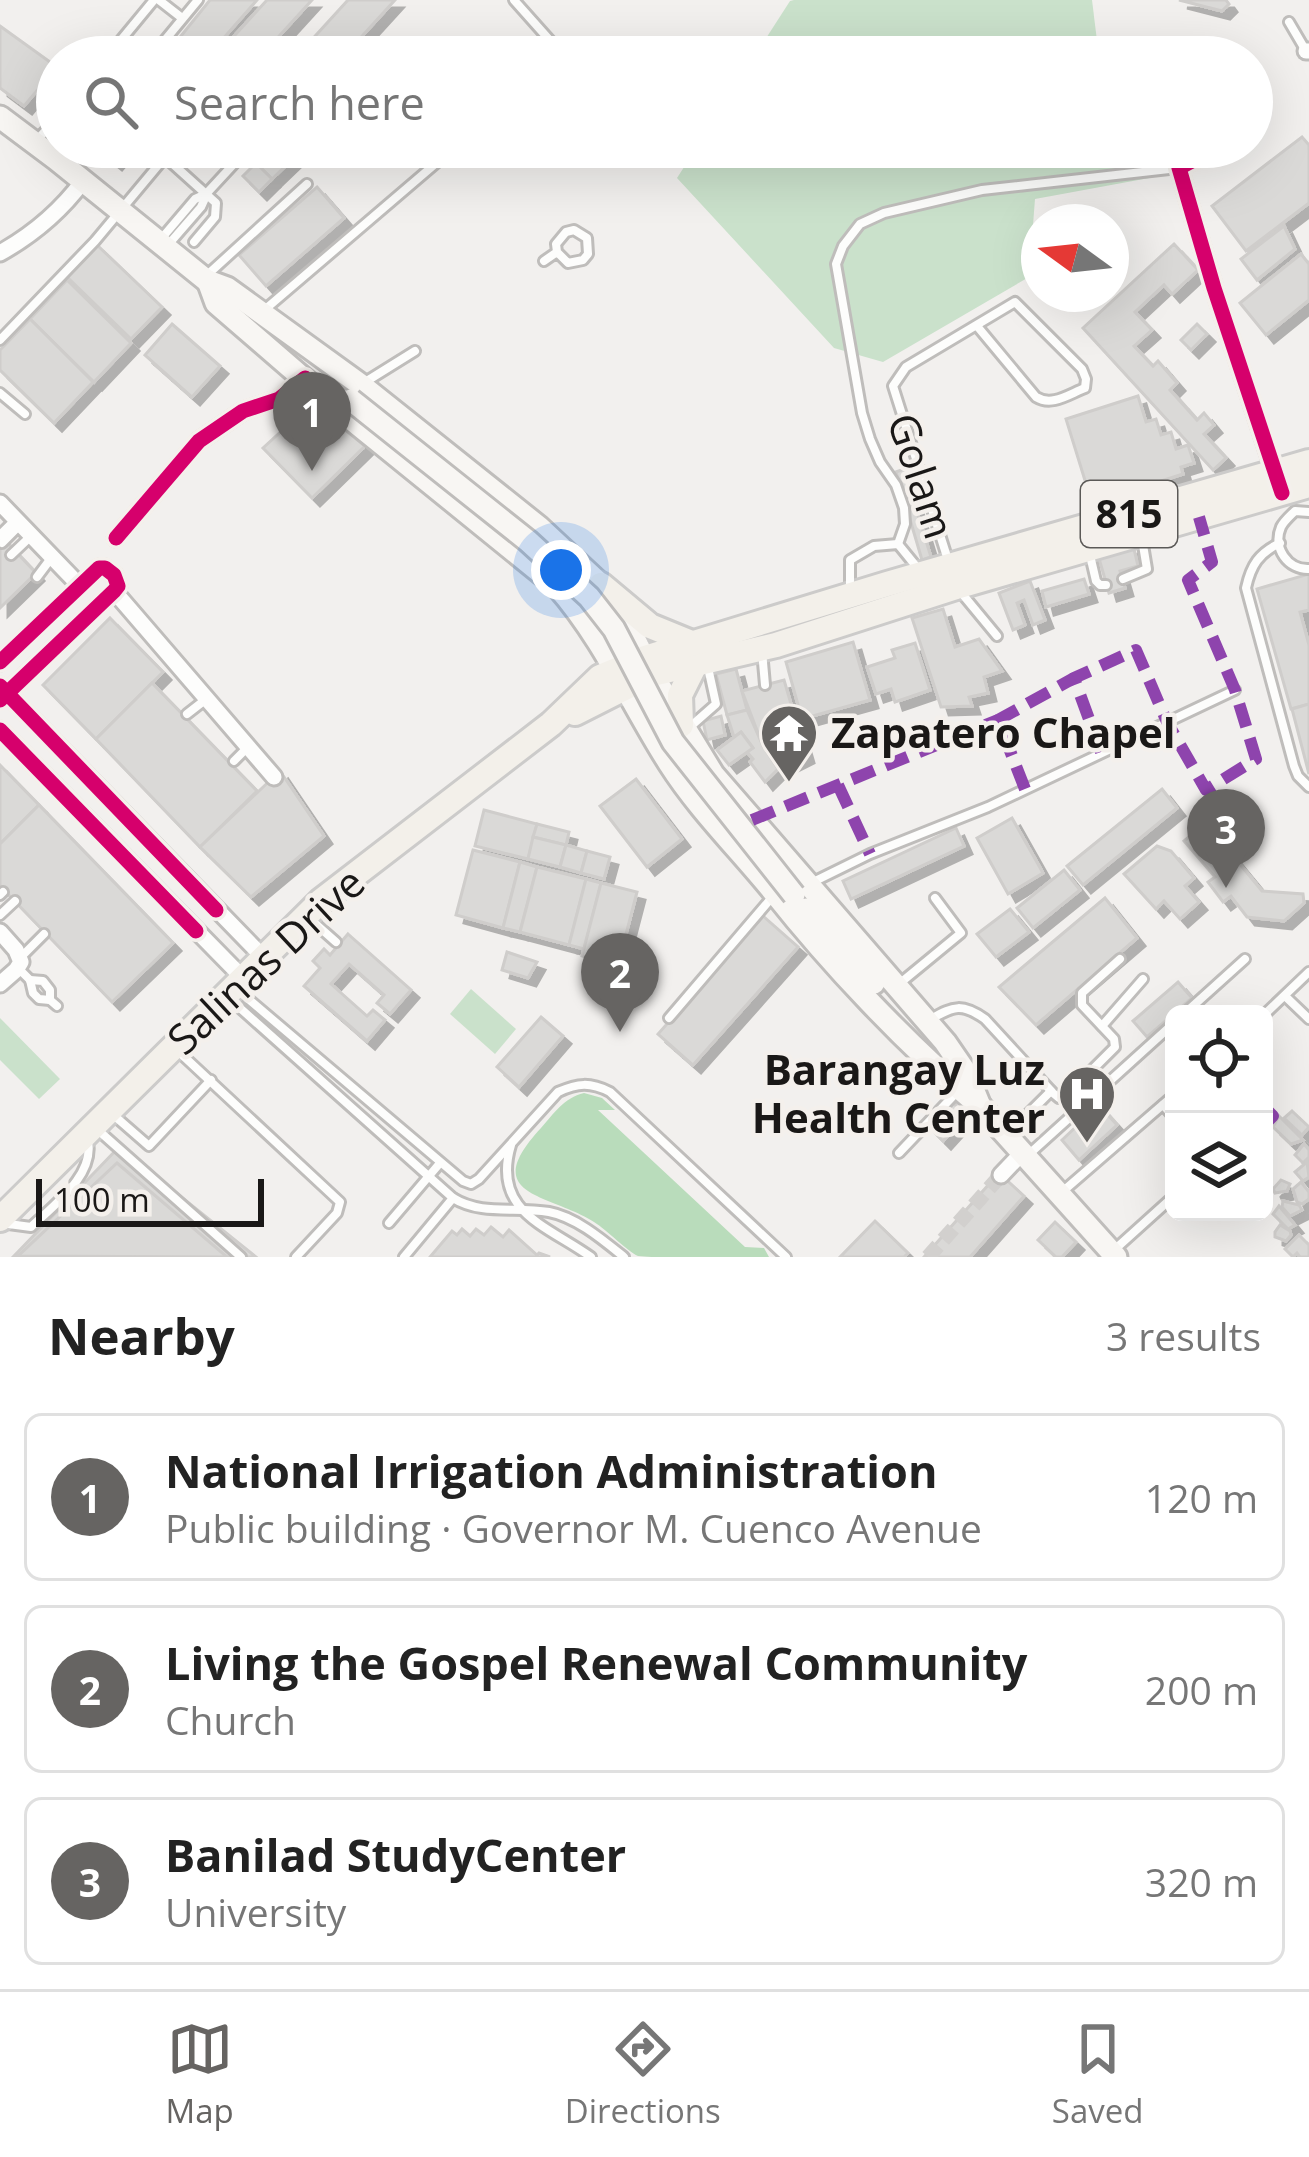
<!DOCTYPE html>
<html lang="en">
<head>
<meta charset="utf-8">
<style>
  body { margin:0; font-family:"Open Sans",sans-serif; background:#f2f2f2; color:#222 }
  .controls { position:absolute; right:36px; bottom:36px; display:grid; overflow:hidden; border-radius:18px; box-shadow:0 12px 48px #0002 }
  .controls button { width:108px; height:108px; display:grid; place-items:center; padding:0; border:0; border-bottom:3px solid #e0e0e0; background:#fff; color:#222; font:60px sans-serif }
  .compass { position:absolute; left:1021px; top:204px; width:108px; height:108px; border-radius:50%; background:#fff; box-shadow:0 12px 48px #0002; rotate:285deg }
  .scale { position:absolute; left:36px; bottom:30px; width:228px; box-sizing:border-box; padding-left:12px; border:6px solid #1a1817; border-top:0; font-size:33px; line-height:42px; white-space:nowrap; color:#1a1817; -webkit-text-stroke:9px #f4f0ec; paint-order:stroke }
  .you { position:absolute; left:561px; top:570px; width:42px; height:42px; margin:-30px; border:9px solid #fff; border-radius:50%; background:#1a73e8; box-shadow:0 0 0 18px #1a73e833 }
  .badge { display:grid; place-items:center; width:78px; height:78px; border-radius:50%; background:#666462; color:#fff; font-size:39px; font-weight:700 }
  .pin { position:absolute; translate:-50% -99px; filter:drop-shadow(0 3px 6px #0008) }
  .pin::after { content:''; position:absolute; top:63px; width:42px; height:36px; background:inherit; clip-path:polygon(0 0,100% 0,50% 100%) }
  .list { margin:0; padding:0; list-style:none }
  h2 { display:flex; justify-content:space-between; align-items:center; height:156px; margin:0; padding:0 48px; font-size:51px }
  h2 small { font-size:39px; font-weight:400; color:#767676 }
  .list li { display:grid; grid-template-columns:78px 1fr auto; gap:36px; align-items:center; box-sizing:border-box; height:168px; margin:0 24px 24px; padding:0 24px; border:3px solid #e0e0e0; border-radius:18px }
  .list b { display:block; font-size:45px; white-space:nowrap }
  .list p { margin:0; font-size:39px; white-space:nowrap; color:#767676 }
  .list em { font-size:39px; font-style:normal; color:#767676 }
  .icon { flex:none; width:66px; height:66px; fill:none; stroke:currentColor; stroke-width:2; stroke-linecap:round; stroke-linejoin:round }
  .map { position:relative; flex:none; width:1309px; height:1257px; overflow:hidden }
  .search { position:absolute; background:#fff; box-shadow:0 12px 48px #0002; left:36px; right:36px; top:36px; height:132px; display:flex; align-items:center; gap:30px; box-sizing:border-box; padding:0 42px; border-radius:66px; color:#767676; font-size:45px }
  .sheet { height:732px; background:#fff }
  nav { display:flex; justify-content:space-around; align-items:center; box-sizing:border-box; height:168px; border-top:3px solid #e0e0e0; background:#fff; font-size:33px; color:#767676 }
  nav a { display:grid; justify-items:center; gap:6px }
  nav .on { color:#666462 }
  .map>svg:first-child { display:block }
  .green { fill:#cae1cb }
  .forest { fill:#b9dcbb }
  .building { fill:#dad9d7; stroke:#cfcdcb; stroke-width:3; filter:url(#shadow) }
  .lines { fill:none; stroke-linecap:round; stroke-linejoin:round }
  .minor-tunnel { stroke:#d2d0ce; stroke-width:15; stroke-dasharray:15 8; stroke-linecap:butt }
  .service-casing { stroke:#bfbdbb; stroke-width:14 }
  .minor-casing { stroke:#bfbdbb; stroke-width:21 }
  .secondary-casing { stroke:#bfbdbb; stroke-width:27 }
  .primary-casing { stroke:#cccbca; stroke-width:30 }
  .service { stroke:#fdfdfc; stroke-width:8 }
  .minor { stroke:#fdfdfc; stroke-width:15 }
  .secondary { stroke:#f8f6f3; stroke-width:21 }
  .primary { stroke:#f3f0ea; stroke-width:24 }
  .secondary-bridge-casing { stroke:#bfbdbb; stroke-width:27; stroke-linecap:butt }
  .secondary-bridge { stroke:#f8f6f3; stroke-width:21 }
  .quiet { stroke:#8e44ad; stroke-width:12; stroke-dasharray:24 12; stroke-linecap:butt }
  .cycleway-casing { stroke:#f4f0ec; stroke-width:22 }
  .cycleway { stroke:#d6006c; stroke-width:15 }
  .labels { text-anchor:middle; stroke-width:9; stroke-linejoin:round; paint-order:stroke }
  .shield { fill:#f4f0ec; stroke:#5b5957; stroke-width:3 }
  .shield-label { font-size:39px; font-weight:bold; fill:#1a1817 }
  .street-label { font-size:42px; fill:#1a1817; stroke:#f4f0ec }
  .poi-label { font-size:42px; font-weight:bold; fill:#1a1817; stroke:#f4f0ec; text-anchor:start }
</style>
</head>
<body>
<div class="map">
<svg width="1309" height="1257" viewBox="0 0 1309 1257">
  <defs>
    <filter id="shadow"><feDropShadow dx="8" dy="8" stdDeviation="0" flood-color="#0004"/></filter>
  </defs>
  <rect width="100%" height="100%" fill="#f2f0ee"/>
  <!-- green -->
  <g class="green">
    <path d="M794,0H1092L1099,57H754L790,1Z"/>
    <path d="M697,147H1167L1171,174L1035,199L1029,277L883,362L834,348L677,178Z"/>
    <path d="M471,989L516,1029L495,1054L450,1014Z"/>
    <path d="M0,1018L60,1079L39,1099L0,1060Z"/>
  </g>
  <!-- forest -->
  <path class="forest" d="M584,1093L602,1098L615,1110H598L745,1247L764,1248L769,1257C735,1257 701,1257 666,1257C658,1257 645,1257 638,1256C627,1251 607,1230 594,1222C549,1193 477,1197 541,1128C554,1113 564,1098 584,1093Z"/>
  <!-- building -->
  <g class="building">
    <path d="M210,0H257L207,57H164Z"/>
    <path d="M267,0H312L260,57H215Z"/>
    <path d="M348,0H395L343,57H296Z"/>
    <path d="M1179,0H1226L1229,4L1222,11Z"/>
    <path d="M0,26L57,67L24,106L0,88Z"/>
    <path d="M1302,137L1309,145V203L1246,251L1212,206Z"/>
    <path d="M96,147H127L114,162Z"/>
    <path d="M272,147H291L298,154L272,179L256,163Z"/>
    <path d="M256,163L272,179L259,192L243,176Z"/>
    <path d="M317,187L344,218L266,286L239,255Z"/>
    <path d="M1284,226L1295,249L1257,280L1241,259Z"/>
    <path d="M96,244L162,307L131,339L66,276Z"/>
    <path d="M1174,244L1198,270L1172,294L1164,285L1135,312L1152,330L1134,346L1153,366L1158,361L1177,383L1170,390L1197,420L1204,413L1214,425L1204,434L1226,458L1213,470L1083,328Z"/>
    <path d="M1301,254L1309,264V300L1266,335L1240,303Z"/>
    <path d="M67,280L131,343L94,382L30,319Z"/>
    <path d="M30,319L93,382L54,423L0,370V350Z"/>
    <path d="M172,324L220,366L192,397L145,355Z"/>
    <path d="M1197,324L1207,334L1191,350L1181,340Z"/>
    <path d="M1138,396L1146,422L1156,419L1161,435L1171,432L1176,449L1188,445L1194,463L1181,467L1183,474L1092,503L1066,419Z"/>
    <path d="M312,403L365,446L312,498L263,448Z"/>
    <path d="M904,469L931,557L922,560L896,472Z"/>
    <path d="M0,535L36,573L0,608Z"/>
    <path d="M1133,545L1138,566L1120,571L1125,588L1109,593L1098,555Z"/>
    <path d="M1309,574V610L1300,612L1309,645V704L1291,709L1257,589Z"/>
    <path d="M1084,579L1089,594L1046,607L1042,591Z"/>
    <path d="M1030,581L1045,620L1033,625L1024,600L1017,603L1025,625L1013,630L999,593Z"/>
    <path d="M943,609L955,647L979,639L1002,671L984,677L988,693L969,697L972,706L941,707L912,618Z"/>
    <path d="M110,618L163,672L96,739L43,685Z"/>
    <path d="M853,642L870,700L802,719L786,662Z"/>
    <path d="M915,643L930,690L895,702L891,689L876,694L867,667L895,658L892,650Z"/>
    <path d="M736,669L747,710L727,715L716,674Z"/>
    <path d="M784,680L806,755L778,769L763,746L742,691Z"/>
    <path d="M152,683L257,791L200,847L96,739Z"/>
    <path d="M1309,704V774L1292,709Z"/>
    <path d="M747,710L763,746L778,769L765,782L750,762L753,759L747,752L753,748L741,732L734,737L727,715Z"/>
    <path d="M721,716L725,735L707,740L703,721Z"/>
    <path d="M741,732L753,748L729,765L717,750Z"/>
    <path d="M0,765L39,805L0,844Z"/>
    <path d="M280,771L324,836L251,897L200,847Z"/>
    <path d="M636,779L682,839L647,867L600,806Z"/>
    <path d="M1162,789L1177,808L1083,885L1067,866Z"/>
    <path d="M39,805L173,943L112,1002L0,886V844Z"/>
    <path d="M484,810L537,824L528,859L475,846Z"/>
    <path d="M1219,812L1236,833L1224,845L1262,891L1303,894L1304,903L1284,921L1247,917L1231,896L1223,902L1208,882L1215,877L1184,841Z"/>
    <path d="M1012,818L1043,873L1008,894L977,838Z"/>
    <path d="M537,824L569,832L566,845L533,837Z"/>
    <path d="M956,828L964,846L851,899L843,881Z"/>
    <path d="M533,837L566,845L560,867L528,859Z"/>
    <path d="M566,845L587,851L581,873L560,867Z"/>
    <path d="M1157,846L1171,851L1194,878L1185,886L1199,902L1180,919L1164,901L1156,909L1124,874Z"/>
    <path d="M473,850L520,862L503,928L456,915Z"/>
    <path d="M587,851L610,857L604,879L581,873Z"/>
    <path d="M520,862L537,867L520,932L503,928Z"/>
    <path d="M537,867L586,879L569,945L520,932Z"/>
    <path d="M1064,870L1080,890L1033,928L1017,908Z"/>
    <path d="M586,879L601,883L584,949L569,945Z"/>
    <path d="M601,883L637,892L618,965L582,956Z"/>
    <path d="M1105,898L1137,938L1036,1025L999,987Z"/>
    <path d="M1010,909L1029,932L996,957L977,934Z"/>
    <path d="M763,916L798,947L693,1065L658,1034Z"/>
    <path d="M348,934L411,990L390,1014L377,1003L384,995L349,964L331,984L367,1016L373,1010L385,1020L367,1041L304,986L320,968L313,961L324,949L330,955Z"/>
    <path d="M507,952L537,962L528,978L502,970Z"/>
    <path d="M1178,982L1192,998L1147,1037L1133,1021Z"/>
    <path d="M541,1017L563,1036L519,1087L497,1067Z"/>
    <path d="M954,1102L963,1119L943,1141L930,1128Z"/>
    <path d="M1099,1105L1117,1125L1079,1160L1062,1140Z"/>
    <path d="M1292,1111L1309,1127L1302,1135L1284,1118Z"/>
    <path d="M1279,1116L1303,1140L1291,1144L1273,1127Z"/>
    <path d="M1304,1144L1309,1150V1157L1303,1163L1295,1155Z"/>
    <path d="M119,1147L256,1257L14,1256Z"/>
    <path d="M1307,1162L1309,1177L1303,1181L1295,1172Z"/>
    <path d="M117,1163L227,1257L18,1256Z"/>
    <path d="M999,1173L1024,1196L970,1257H924Z"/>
    <path d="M1281,1180L1290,1184L1287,1191L1275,1193L1273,1189Z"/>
    <path d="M1301,1182L1309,1192V1199L1302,1204L1297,1202L1293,1189Z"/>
    <path d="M1283,1201L1299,1205L1302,1210L1290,1216L1282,1207Z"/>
    <path d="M1279,1206L1295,1225L1288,1229L1273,1214Z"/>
    <path d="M875,1221L908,1253L904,1257H840Z"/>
    <path d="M1055,1222L1076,1242L1062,1257H1056L1038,1240Z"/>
    <path d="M1280,1225L1290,1231L1291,1235L1286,1241L1275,1237V1232Z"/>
    <path d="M491,1227L503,1237L509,1230L537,1255L539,1253L550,1257H430L452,1231L457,1235L462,1229L470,1236L476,1229L484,1235Z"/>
    <path d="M1299,1235L1309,1245V1257H1300L1297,1253L1293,1257L1285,1249Z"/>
  </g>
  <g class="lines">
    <!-- minor-tunnel -->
    <path class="minor-tunnel" d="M928,1257L1001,1175"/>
    <defs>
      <g id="service">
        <path d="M159,0L182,18"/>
        <path d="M514,0L562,54"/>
        <path d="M1289,22L1306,51"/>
        <path d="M562,54L581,47L598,57"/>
        <path d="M107,57L154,0"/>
        <path d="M151,57L198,0"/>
        <path d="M38,139L57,118"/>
        <path d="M63,164L78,147"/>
        <path d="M161,239L195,199L206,194"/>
        <path d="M194,242L215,217L216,203L206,194L243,154"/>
        <path d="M168,245L201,207L206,196"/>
        <path d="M544,261L557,252L556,244L566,232L574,230L587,238L588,254L583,260L568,263L557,252"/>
        <path d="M206,276L307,184"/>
        <path d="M262,312L455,147"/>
        <path d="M0,340L95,241L165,157L206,194"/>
        <path d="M362,384L415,351"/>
        <path d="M0,393L25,414"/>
        <path d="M1309,512L1295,511C1290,516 1284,521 1281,527C1272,548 1288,570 1309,569"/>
        <path d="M0,535L15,520"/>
        <path d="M2,543L21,524"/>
        <path d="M1280,543C1259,553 1251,565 1246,588L1294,766L1298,776L1309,787"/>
        <path d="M898,544L905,524L904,508L896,485L880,462L870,439L862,413L836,264L843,246L860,224L884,213L982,190L1178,168"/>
        <path d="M898,544L920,571"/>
        <path d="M1089,551L1096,581L1100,585H1106"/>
        <path d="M11,555L31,536"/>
        <path d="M948,560L893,386L906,367L1015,302L1082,369L1086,379L1085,388C1069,394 1052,407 1036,397L977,326"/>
        <path d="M37,577L52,557"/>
        <path d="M1123,579L1147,569L1142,539"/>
        <path d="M850,590V560L874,546L898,544"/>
        <path d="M959,590L997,636"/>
        <path d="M762,651L765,685"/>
        <path d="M187,714L205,700"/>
        <path d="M691,726L716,704L707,663"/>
        <path d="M234,761L247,748"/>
        <path d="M809,884L870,854L988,807L1235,690"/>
        <path d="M0,895L3,892"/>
        <path d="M0,915L15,901"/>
        <path d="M310,919L336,942"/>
        <path d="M21,957L44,934"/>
        <path d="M19,969L30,980L33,993L39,999L50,1000L57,1006"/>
        <path d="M30,980L43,981L50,990V1000"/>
        <path d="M899,984L961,933L935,898"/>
        <path d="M240,992L463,1181L471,1184L479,1179L558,1092C578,1083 590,1082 610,1092L786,1257"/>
        <path d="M1285,996L1309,1019"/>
        <path d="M231,1000L453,1198C482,1216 516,1206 549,1212C576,1217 603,1240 624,1257"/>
        <path d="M1184,1014L1245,959"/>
        <path d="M1264,1015L1309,972"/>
        <path d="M669,1018L774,895"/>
        <path d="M931,1019C954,1006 962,1003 985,1019L1053,1093L1059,1098L1066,1096L1115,1047L1114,1039L1082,1005V993L1120,959"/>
        <path d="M1102,1026L1143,979"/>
        <path d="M179,1052L340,1202L337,1213L296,1257"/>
        <path d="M1163,1105L1174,1117"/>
        <path d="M110,1112L149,1146L211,1080"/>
        <path d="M99,1131L241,1257"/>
        <path d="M1008,1134L1051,1091"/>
        <path d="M511,1145C491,1212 548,1226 591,1257"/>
        <path d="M899,1153L956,1093"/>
        <path d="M1027,1156L1174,1023"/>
        <path d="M1062,1192L1174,1095"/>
        <path d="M1,1223L31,1227C53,1206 98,1173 87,1138"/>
        <path d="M389,1223L440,1163"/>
        <path d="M1113,1251L1174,1196"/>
        <path d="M404,1257L453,1198"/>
      </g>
      <g id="minor">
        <path d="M1306,51H1309"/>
        <path d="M1218,147L1179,168L1214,288L1277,479"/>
        <path d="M0,253C34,234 60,212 83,181"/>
        <path d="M0,503L80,586"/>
        <path d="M116,538L199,441L243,411L279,399L305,378"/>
        <path d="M114,591L274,777"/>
        <path d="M0,662L99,568H105L114,575L118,586L114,591L3,697"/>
        <path d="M0,686L263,957"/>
        <path d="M0,730L243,978"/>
        <path d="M0,932L16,950L21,962L16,970L0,984"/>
        <path d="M1001,1175L1022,1153"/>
      </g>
      <g id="secondary">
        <path d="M0,117L56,159L216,288"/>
        <path d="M208,281L227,288L361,385L539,527L598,582L628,626L652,674L713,774L945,1042L967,1074L980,1106"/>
        <path d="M208,281L216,303L335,406L557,586C603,638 632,705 669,763C699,810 738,848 773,891C831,964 904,1042 975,1102"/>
        <path d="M806,909L874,983"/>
        <path d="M973,1098L1116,1257"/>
      </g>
      <g id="primary">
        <path d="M601,585L650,626L694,644"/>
        <path d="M575,713L652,674L776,645L956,587L1309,485"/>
        <path d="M681,725L680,695L696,663"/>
        <path d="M0,1219L321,901L551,724L600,677L645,658L887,584L1309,462"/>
      </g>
    </defs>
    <!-- service casing -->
    <use href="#service" class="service-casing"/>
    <!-- minor casing -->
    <use href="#minor" class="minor-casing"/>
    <!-- secondary casing -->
    <use href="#secondary" class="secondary-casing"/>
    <!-- primary casing -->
    <use href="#primary" class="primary-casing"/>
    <!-- service -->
    <use href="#service" class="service"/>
    <!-- minor -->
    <use href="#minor" class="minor"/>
    <!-- secondary -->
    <use href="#secondary" class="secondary"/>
    <!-- primary -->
    <use href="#primary" class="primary"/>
    <defs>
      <path id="secondary-bridge" d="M351,400L528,541L589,597L614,629L673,742L794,895"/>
    </defs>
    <!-- secondary-bridge casing -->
    <use href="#secondary-bridge" class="secondary-bridge-casing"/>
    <!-- secondary-bridge -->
    <use href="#secondary-bridge" class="secondary-bridge"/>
    <!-- quiet -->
    <g class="quiet">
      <path d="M1101,752L1074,678L1136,650L1167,722L1206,790L1256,759L1235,690L1188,580L1212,562L1199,517"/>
      <path d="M838,785L870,854"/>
      <path d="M1025,789L998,720L1074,678"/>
      <path d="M752,820L998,720"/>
      <path d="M1264,1107L1273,1116L1264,1125"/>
    </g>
    <defs>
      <g id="cycleway">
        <path d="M1218,147L1179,168L1214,288L1282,493"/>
        <path d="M116,538L199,441L243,411L279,399L305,378"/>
        <path d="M0,662L99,568H105L114,575L118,586L114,591L0,700"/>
        <path d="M0,686L216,910"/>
        <path d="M0,730L196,931"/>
      </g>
    </defs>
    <!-- cycleway casing -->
    <use href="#cycleway" class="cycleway-casing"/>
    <!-- cycleway -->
    <use href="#cycleway" class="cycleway"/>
  </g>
  <!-- icons -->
  <defs>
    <symbol id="temple-pin" viewBox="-11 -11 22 30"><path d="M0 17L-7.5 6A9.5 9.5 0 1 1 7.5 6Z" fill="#666462" stroke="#f4f0ec"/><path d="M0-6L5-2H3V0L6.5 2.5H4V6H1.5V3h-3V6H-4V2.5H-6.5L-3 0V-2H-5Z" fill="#fff"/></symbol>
    <symbol id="hospital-pin" viewBox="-11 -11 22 30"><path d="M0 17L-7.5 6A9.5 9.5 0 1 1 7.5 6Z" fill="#666462" stroke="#f4f0ec"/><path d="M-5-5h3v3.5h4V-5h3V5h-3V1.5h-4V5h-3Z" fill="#fff"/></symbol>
  </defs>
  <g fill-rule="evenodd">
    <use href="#temple-pin" x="756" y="700" width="66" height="90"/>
    <use href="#hospital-pin" x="1054" y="1061" width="66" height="90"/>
  </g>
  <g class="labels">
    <!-- shield labels -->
    <rect class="shield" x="1081" y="481" width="96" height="66" rx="9"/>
    <g class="shield-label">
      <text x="1129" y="528">815</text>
    </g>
    <!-- street labels -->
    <g class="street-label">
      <text transform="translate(921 476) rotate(72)" y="15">Golam</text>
      <text transform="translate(266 961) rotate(-43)" y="15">Salinas Drive</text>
    </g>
    <!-- poi labels -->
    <g class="poi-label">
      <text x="831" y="748">Zapatero Chapel</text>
      <text x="1045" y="1085" text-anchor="end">Barangay Luz<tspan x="1045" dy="48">Health Center</tspan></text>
    </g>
  </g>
</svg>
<div class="controls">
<button><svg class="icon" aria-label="locate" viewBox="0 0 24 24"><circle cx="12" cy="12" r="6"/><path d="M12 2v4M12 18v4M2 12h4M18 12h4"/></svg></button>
<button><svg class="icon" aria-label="layers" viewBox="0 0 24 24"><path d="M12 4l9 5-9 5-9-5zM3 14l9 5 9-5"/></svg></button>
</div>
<svg class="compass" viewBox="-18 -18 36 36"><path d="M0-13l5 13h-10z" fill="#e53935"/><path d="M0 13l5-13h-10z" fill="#767676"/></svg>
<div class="scale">100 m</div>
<div class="you"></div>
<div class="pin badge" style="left:312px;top:471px">1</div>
<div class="pin badge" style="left:620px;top:1032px">2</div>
<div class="pin badge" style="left:1226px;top:888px">3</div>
<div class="search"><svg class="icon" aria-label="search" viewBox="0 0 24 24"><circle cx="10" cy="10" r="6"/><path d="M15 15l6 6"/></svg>Search here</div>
</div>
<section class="sheet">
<h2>Nearby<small>3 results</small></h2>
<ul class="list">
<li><span class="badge">1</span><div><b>National Irrigation Administration</b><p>Public building · Governor M. Cuenco Avenue</p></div><em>120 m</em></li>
<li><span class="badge">2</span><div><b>Living the Gospel Renewal Community</b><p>Church</p></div><em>200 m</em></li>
<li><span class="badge">3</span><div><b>Banilad StudyCenter</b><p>University</p></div><em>320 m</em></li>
</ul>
</section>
<nav>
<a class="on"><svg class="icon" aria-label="map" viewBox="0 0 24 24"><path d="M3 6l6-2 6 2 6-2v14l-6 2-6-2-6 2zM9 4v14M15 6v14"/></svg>Map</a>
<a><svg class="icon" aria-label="directions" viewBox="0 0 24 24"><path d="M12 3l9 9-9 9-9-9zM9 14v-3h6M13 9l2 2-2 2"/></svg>Directions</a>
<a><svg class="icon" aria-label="saved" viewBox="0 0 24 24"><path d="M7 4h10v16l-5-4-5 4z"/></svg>Saved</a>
</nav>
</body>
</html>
